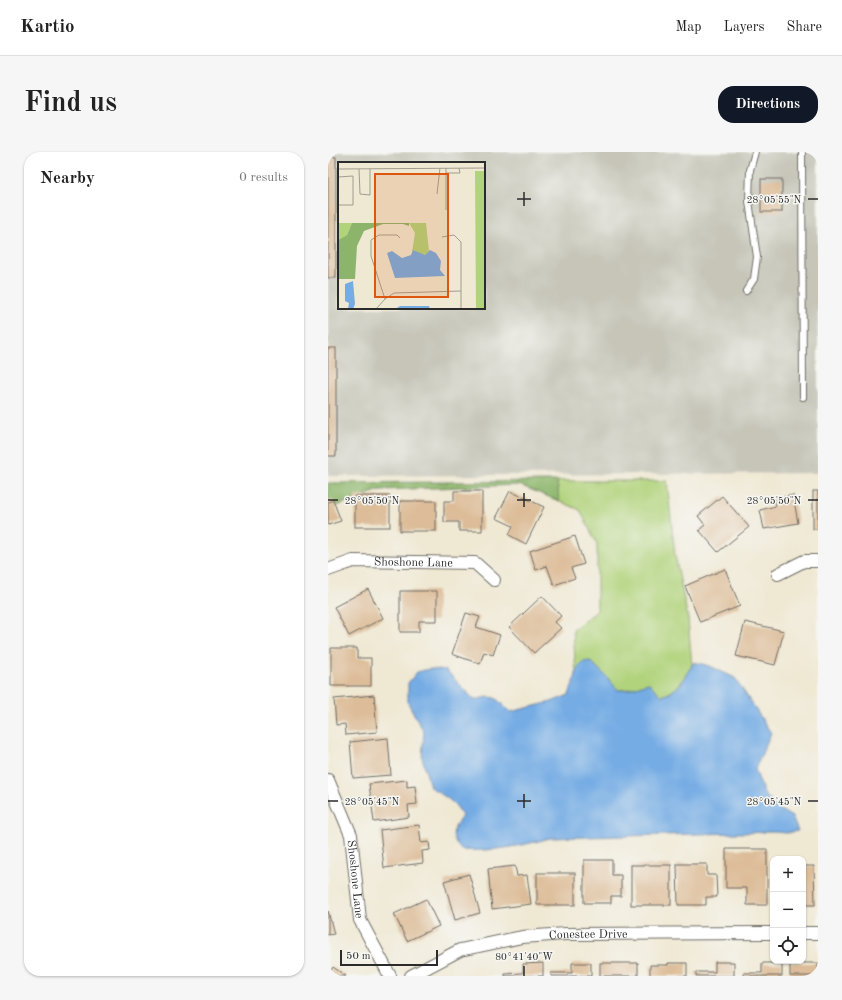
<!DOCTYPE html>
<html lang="en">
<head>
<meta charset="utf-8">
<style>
  body { margin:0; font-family:"Old Standard TT",serif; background:#f6f6f6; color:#222 }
  .controls { position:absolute; right:12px; bottom:12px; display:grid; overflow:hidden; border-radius:8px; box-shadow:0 1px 3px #0004 }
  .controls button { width:36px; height:36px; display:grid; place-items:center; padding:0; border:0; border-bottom:1px solid #e0e0e0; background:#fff; color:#222; font:20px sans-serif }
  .scale { position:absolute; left:12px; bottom:10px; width:98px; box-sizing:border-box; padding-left:4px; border:2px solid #2b2b2b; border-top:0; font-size:11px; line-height:14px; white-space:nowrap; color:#2b2b2b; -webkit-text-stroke:3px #f6f6f2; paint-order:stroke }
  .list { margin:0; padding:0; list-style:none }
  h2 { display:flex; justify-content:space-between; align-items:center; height:52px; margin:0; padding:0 16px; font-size:17px }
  h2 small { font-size:13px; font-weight:400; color:#767676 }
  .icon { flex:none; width:22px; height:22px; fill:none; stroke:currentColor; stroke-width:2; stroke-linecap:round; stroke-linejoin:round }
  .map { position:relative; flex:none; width:490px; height:824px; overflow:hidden; border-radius:16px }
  header { display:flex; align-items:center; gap:24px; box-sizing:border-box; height:56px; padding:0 20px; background:#fff; border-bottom:1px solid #e0e0e0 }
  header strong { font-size:19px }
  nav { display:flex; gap:22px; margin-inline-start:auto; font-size:14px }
  .intro { display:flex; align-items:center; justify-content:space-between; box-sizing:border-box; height:96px; padding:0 24px }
  h1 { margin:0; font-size:28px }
  .button { padding:10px 18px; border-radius:16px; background:#111827; color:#fff; font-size:14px; font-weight:700 }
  main { display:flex; gap:24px; padding:0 24px }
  aside { flex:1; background:#fff; border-radius:16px; box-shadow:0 1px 3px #0004 }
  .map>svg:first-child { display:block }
  .industrial { fill:#c6c5b8; fill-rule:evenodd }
  .green { fill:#b1d37b; stroke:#6e7f53 }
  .forest { fill:#8cb56b; stroke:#5c704b }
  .water { fill:#75ace4; stroke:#506c88 }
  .building { fill:#ddbd99 }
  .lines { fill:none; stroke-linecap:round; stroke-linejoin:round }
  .lane-casing { stroke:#706d66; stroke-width:8 }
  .street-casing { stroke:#706d66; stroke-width:14 }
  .lane { stroke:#fff; stroke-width:6 }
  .street { stroke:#fff; stroke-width:12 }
  .ticks { fill:none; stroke:#2b2b2b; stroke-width:1.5 }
  .labels { text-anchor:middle; stroke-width:3; stroke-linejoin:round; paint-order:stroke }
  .street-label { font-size:12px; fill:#2b2b2b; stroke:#f6f6f2 }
  .inset-road { fill:none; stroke:#a19c90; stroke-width:1 }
  .view { fill:#df570e; fill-opacity:0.15; stroke:#df570e; stroke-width:2 }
  .inset-edge { fill:none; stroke:#2b2b2b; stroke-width:2 }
  .ticks-label { font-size:10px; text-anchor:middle; fill:#2b2b2b; stroke:#f6f6f2; stroke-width:3; stroke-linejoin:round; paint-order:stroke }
</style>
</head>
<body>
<header>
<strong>Kartio</strong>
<nav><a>Map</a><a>Layers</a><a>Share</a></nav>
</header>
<div class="intro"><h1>Find us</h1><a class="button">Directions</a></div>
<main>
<aside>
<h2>Nearby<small>0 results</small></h2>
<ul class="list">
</ul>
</aside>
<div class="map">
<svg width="490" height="824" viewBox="0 0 490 824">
  <rect width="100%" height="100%" fill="#f6f6f2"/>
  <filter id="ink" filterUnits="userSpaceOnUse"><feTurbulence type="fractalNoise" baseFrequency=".025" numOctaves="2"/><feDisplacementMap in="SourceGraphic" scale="8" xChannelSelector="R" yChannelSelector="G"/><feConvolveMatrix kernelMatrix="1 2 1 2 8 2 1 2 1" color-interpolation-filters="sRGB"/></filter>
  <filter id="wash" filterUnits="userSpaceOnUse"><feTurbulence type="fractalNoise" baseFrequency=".012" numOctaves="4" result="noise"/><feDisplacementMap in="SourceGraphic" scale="16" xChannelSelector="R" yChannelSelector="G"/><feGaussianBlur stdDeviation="0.9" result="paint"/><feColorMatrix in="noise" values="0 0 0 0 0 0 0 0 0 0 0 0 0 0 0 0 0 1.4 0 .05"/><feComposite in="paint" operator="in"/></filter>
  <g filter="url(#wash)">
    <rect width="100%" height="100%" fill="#efe8d3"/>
    <!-- industrial -->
    <path class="industrial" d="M0,0H490V321L0,324ZM11,11H156V156H11Z"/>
    <!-- green -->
    <path class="green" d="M229,329H339L347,403L360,467L364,514C353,527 352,539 333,544L321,531L298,538H290L277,523L262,509L251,514L248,523L245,477L269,459V392L252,358L231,349Z"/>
    <!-- forest -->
    <path class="forest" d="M229,329L231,349L191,333L52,338L0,357V331Z"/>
    <!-- water -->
    <path class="water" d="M262,509L277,523L290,538H298L321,531L334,544L342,541L353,532L366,510L382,514L407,526L443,581L427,617L436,642L451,657L464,665L470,679L459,681L446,680L222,686C194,694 163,700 133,698C121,683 124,678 134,664C129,650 114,643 102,635L94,605L96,580L80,551V531L89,520L101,517L118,518L146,548C169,542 166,545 182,560L223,550L241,543L251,514L254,510Z"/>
    <g id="blocks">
      <!-- building -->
      <g class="building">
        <rect x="0" y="5" width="8" height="121"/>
        <rect x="433" y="27" width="21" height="33"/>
        <rect x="0" y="196" width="8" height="108"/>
        <path d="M126,339H154V379H131V370H116V349H126Z"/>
        <path d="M182,339L216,355L198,392L181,383L185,374L168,366Z"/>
        <rect x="485" y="339" width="5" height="38"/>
        <path d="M465,343L470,371L436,377L432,358L448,354L446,347Z"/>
        <rect x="27" y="344" width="35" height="31"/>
        <path d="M394,344L421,375L390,400L371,378L377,373L370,364Z"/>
        <path d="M5,348L13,369L0,373V350Z"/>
        <rect x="72" y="349" width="36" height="30"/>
        <path d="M247,384L256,412L243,416L247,426L226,433L219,414L208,418L202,399Z"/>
        <path d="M397,417L412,454L372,470L357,434Z"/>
        <path d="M40,437L55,466L21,484L6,455Z"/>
        <path d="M72,439H109V469H91V480H72Z"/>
        <path d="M214,444L233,464L227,470L233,476L206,501L181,475Z"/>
        <path d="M138,461L152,465L148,475L172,483L165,503L156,500L152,512L124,502Z"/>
        <path d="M417,470L456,479L447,513L408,504Z"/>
        <path d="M3,496H29V506H43V534H3Z"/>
        <path d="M46,543L49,580L18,583L17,572L8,573L6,547Z"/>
        <path d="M60,586L63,623L25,626L22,590Z"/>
        <path d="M79,628V635L87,634L89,652L80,653L81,665L46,670L41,632Z"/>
        <path d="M91,673L93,691L101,690L102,698L94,699L95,711L56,716L52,678Z"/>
        <path d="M398,697H439V753H419V736H398Z"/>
        <path d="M256,708H284V723H293V744H283V751H256Z"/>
        <path d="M349,712H379V723H388L389,745H378V753H350Z"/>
        <rect x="303" y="713" width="40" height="40"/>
        <path d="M187,714L189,724L199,723L203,752L164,757L160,717Z"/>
        <path d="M475,714H486L487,753H475Z"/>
        <rect x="209" y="721" width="38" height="32"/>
        <path d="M141,722L152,761L127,768L116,729Z"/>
        <path d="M98,747L111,774L79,789L66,762Z"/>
        <path d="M0,759L6,782L0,783Z"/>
        <path d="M387,810H406V824H368V820H387Z"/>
        <path d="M215,811V824H177V822L195,821V812Z"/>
        <path d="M244,811H263V824H223V821H244Z"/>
        <rect x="272" y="811" width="38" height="13"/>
        <path d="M340,811H359V824H322V813H340Z"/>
        <path d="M434,811H454V824H416V821H434Z"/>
        <rect x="462" y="811" width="28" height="13"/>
        <path d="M5,815L18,824H0Z"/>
      </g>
    </g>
  </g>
  <g filter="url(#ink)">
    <use href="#blocks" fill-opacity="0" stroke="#706d66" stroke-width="1"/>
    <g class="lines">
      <defs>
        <g id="lane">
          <path d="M474,0L475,245"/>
          <path d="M418,139L426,127L429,105L421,49L422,18L427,0"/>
        </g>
        <g id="street">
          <path id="s1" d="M0,418L25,409L147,411L166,428"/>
          <path d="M450,422L476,409H490"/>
          <path id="s2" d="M0,628L23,683L32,768L62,824"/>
          <path d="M475,781H490"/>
          <path id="s3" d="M83,824L132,798L194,785L238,782L445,781"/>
        </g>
      </defs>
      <!-- lane casing -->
      <use href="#lane" class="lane-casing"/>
      <!-- street casing -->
      <use href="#street" class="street-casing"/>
      <!-- lane -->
      <use href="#lane" class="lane"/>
      <!-- street -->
      <use href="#street" class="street"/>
    </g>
  </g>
  <!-- ticks -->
  <path class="ticks" d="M196,40V54M189,47H203M480,47H490M196,341V355M0,348H10M189,348H203M480,348H490M196,642V656M0,649H10M189,649H203M480,649H490M196,814V824"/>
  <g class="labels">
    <!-- street labels -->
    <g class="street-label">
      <text dy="4" stroke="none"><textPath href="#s1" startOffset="87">Shoshone Lane</textPath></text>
      <text dy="4" stroke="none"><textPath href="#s2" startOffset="104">Shoshone Lane</textPath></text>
      <text dy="4" stroke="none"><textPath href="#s3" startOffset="185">Conestee Drive</textPath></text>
    </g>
  </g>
  <!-- overview -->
  <g transform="translate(10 10)">
    <rect width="147" height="147" fill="#efe8d3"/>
    <path d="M137,9H147V147H138ZM0,61H14L9,73L0,78ZM71,61H88L91,89L88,93L80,92L76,88L74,90L77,71Z" fill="#b1d37b"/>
    <path d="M14,61H71V64L65,62H45L26,69L19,84L17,117H0V78L9,73Z" fill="#8cb56b"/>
    <path d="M75,88L87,93L92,88L98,91L103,99L102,108L107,114L57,116L49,91L54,89L64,96L73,93ZM15,119L17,142L15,147H10L11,141L7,139V122ZM62,144H91L92,147H57Z" fill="#75ace4"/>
    <path class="inset-road" d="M108,6V48M0,7L147,6M21,7L22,32L32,33V7M108,11H122L121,6M0,15L15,14V43H0M99,32L102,6M104,75L116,73L123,80V147M47,137L33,94V78L41,73H59L62,76M38,147L47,137L56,131L123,129"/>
    <path class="view" d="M37,12H110V135H37Z"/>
    <rect width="147" height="147" class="inset-edge"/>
  </g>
  <g class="ticks-label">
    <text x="446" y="51">28°05'55"N</text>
    <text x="44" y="352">28°05'50"N</text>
    <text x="446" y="352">28°05'50"N</text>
    <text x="44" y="653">28°05'45"N</text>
    <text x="446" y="653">28°05'45"N</text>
    <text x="196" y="808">80°41'40"W</text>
  </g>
</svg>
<div class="controls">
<button>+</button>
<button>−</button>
<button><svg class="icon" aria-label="locate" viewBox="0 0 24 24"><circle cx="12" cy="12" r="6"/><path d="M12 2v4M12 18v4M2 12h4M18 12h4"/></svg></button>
</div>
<div class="scale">50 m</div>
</div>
</main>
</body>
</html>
